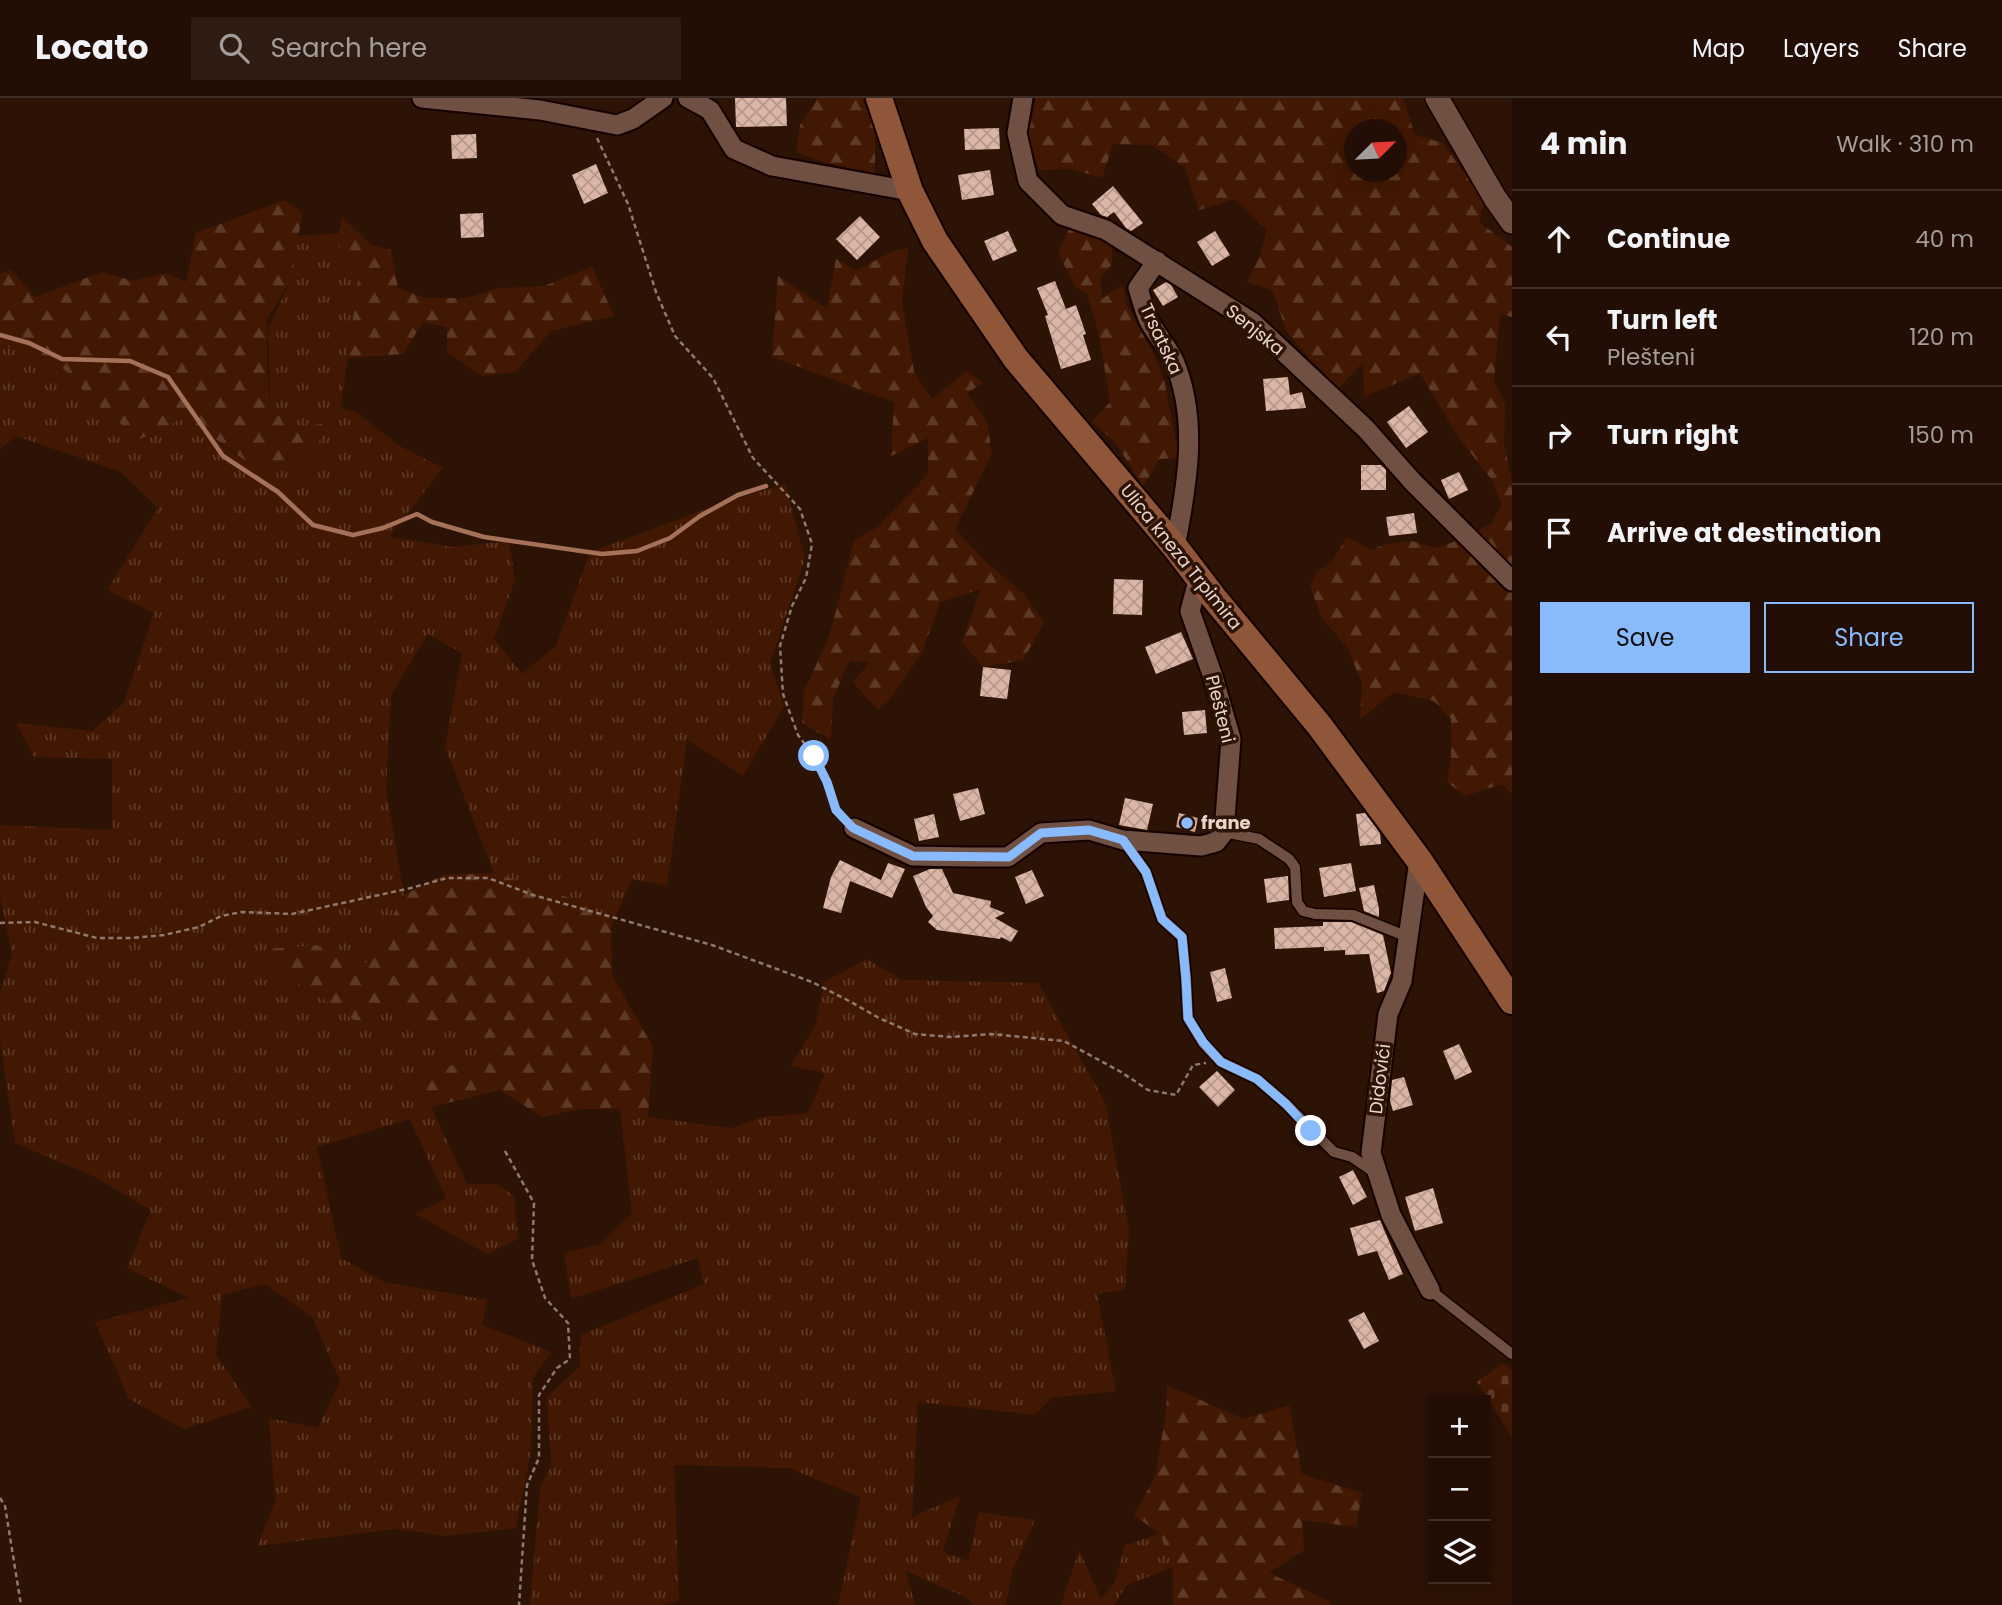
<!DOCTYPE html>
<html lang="en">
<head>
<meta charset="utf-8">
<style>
  body { margin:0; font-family:Poppins,sans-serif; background:#2e1c13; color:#f1f3f6 }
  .controls { position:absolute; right:21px; bottom:21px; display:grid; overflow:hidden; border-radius:0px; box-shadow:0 4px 18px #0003 }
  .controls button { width:63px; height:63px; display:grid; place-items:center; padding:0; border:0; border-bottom:2px solid #3f2e26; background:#220e04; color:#f1f3f6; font:35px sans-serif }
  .compass { position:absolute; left:1344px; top:21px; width:63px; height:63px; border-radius:50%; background:#220e04; box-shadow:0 4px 18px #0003; rotate:66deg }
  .stop { position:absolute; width:21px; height:21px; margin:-16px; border:5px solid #88bafc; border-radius:50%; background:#fff }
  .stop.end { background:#88bafc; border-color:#fff; box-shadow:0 2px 7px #0008 }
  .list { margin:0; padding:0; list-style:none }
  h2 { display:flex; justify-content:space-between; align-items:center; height:91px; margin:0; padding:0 28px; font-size:30px }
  h2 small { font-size:23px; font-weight:400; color:#a29c9a }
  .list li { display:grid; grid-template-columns:46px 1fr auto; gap:21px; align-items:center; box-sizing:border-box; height:98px; padding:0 28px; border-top:2px solid #3f2e26 }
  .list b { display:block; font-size:26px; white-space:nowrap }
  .list p { margin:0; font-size:23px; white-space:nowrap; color:#a29c9a }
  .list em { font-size:23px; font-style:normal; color:#a29c9a }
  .actions { display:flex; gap:14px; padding:21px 28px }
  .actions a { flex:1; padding:16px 0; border:2px solid #88bafc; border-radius:0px; text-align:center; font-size:24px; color:#88bafc }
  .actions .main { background:#88bafc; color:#111 }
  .icon { flex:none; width:38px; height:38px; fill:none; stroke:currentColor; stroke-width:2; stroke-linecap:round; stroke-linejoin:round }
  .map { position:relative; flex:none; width:1512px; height:1507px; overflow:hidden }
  header { display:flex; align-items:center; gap:42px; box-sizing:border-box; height:98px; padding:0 35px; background:#220e04; border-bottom:2px solid #3f2e26 }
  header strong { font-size:33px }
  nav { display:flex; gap:38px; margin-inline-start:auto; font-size:24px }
  .search { width:490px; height:63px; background:#2e1c13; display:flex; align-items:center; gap:18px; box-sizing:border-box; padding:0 24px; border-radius:0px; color:#a29c9a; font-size:26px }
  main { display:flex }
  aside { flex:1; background:#220e04 }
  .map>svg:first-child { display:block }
  .grass { fill:url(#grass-tufts) }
  .forest { fill:url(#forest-firs); fill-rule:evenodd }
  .cemetery { fill:url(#cemetery-stones) }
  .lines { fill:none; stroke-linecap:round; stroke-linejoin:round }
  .stream { stroke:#a57259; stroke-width:4.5 }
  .building { fill:url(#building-cross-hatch) }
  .service-casing { stroke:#140100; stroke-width:13 }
  .minor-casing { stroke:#140100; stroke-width:23 }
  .tertiary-casing { stroke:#140100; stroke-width:26 }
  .secondary-casing { stroke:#140100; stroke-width:30 }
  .path { stroke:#90796f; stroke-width:2.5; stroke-dasharray:5 3.5; stroke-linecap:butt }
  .service { stroke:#705042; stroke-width:10 }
  .minor { stroke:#705042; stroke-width:19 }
  .tertiary { stroke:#705042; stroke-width:23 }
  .secondary { stroke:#8f5639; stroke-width:26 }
  .route { stroke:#88bafc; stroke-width:9 }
  .poi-dot { fill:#88bafc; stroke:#2d1206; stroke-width:2.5 }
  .labels { text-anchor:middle; stroke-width:7; stroke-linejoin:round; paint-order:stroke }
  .street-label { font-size:18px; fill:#e8d5cc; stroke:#2d1206 }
  .poi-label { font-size:18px; font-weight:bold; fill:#e8d5cc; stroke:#2d1206; text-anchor:start }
</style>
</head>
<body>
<header>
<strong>Locato</strong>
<div class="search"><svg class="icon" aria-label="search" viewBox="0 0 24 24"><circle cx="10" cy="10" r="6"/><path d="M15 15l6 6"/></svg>Search here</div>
<nav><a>Map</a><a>Layers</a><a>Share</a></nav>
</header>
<main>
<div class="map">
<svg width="1512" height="1507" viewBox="0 0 1512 1507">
  <defs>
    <pattern id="grass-tufts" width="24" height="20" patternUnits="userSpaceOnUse" patternTransform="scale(1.75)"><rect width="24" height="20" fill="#431802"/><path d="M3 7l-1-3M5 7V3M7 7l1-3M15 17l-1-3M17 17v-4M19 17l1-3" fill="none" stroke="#5e3926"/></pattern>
    <pattern id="forest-firs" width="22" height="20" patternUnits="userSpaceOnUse" patternTransform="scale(1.75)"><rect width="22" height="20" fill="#431802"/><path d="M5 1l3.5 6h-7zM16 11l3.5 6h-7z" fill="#5e3926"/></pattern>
    <pattern id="cemetery-stones" width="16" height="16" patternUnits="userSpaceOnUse" patternTransform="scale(1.75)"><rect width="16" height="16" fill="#431802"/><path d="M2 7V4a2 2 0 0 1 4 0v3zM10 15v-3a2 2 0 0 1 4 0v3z" fill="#5e3926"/></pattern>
    <pattern id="building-cross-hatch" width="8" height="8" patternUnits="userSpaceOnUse" patternTransform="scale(1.75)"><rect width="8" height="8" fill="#dbb5a5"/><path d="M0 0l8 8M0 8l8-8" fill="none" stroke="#b6988b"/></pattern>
  </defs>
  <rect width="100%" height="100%" fill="#2d1206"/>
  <!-- grass -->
  <g class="grass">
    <path d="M340,135V155L359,173L341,310L356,314L400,348L443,370L389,439L453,449L509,443L515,482L494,541L522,576L556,548L590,454L720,406L785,386L805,460L770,565L784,608L743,678L687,641L667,788L632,781L611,829L579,803L494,775L445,649L462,555L428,536L391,597L386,690L404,797L367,866L316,847L269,873L308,890L357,924L392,911L423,924L477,930L489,956L413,979L431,1009L467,1086H497L514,1098L518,1141L487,1156L416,1116L446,1100L410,1021L317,1049L341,1160L384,1184L487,1202L482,1227L552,1254L533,1279L531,1353L516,1430L446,1438L395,1431L258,1448L275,1403L269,1320L318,1330L340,1283L312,1219L265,1186L222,1197L216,1257L252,1309L184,1331L129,1301L95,1224L189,1200L127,1170L151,1112L93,1078L15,1045L0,941V896L12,855L0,798V727L112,732V661L34,659L16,625L92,633L124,605L154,515L107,492L158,410L121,374L16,338L0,351V246L57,265L72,279L183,320L251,367L331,324L299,331L270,312L268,231L292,180L298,138Z"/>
    <path d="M867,861L902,882L1038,885L1105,1004L1129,1132L1125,1192L1097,1196L1116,1293L1051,1300L1035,1317L918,1304L912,1419L960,1398L943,1454L968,1463L979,1414L1035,1422L1012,1474L1006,1507H974L963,1498L906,1473L915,1507H838L861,1399L788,1370L674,1367L679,1503L661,1507H530L540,1390L551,1367L547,1299L580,1268L581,1237L704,1186L698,1160L571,1201L564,1155L601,1146L632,1115L620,1011L648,1019L731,1030L763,1019L808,1015L825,975L791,968L816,926L824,884Z"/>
    <path d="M1160,1436L1173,1469L1127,1487L1114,1507H1061L1079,1452L1101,1501L1115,1484L1125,1447Z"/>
  </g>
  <!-- forest -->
  <g class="forest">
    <path d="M818,0H862L875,34V75L826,65L796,54L800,27Z"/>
    <path d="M1036,0H1403L1415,37L1443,45L1484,104L1479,124L1512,149V219L1500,216L1494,282L1505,306L1504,345L1512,383V696L1502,686L1465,698L1447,684L1451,661V621L1434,603L1394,594L1360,621L1362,585L1347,549L1322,520L1310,488L1316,475L1331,464L1347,439L1371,452L1386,446L1412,443L1436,450L1465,440L1492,425L1502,406L1491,381L1457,337L1420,275L1364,299L1363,264L1339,290L1312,263L1287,234L1272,192L1247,184L1259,160L1267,132L1235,101L1199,112L1185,70L1152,47L1113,46L1102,80L1071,71L1039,72L1028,39ZM1354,32H1396V74H1354Z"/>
    <path d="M285,102L302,115L292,180L267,221V270L270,312L299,331L332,323L305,365L251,367L220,344L183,320L140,341L92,303L72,279L57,265L0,246V176L11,172L35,199L102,174L133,183L166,175L186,184L196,135Z"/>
    <path d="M341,118L371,147L391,152L398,190L426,200H466L500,190L544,188L592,169L614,218L551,233L515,274L481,278L447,254V229L423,224L403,256L348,260L359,173L340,155Z"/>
    <path d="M1070,129L1112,142V166L1101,179L1102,201L1122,187L1128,210L1156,260L1165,286L1179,360L1159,361L1143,389L1116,345L1092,324L1110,304L1099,236L1087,196L1075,188L1058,155Z"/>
    <path d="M908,150L902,204L914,274L932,301L967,273L983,285L967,295L987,324L992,356L955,431L985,463L1025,497L1044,525L1023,562L983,569L962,544L981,491L940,504L922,555L890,601L878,612L853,584L870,564L849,563L833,601L831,642L802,625L804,594L830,536L854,442L878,429L928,376V340L891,358L894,304L772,259L778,178L827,211L836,161L856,173L891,154Z"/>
    <path d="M494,775L579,803L611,829L612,877L653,949L648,1019L619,1011H579L542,1019L500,992L431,1009L413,979L489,956L477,930L423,924L392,911L357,924L308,890L269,873L268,851L316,847L367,865L404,797L443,777Z"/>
    <path d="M1167,1287L1243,1321L1289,1307L1302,1376L1362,1395L1356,1429L1302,1422L1304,1452L1269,1475L1331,1504V1507H1173V1469L1160,1436L1134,1417L1155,1379L1166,1315Z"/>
  </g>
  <!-- cemetery -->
  <path class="cemetery" d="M1503,1265L1512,1271V1339L1477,1284Z"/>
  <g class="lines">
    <!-- stream -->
    <path class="stream" d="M0,237L29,245L62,261L130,263L168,279L223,358L278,394L313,427L353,437L383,430L417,416L432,424L484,439L602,456L637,453L670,440L700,418L738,397L766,388"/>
  </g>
  <!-- building -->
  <g class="building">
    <path d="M735,0H786L787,28L736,29Z"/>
    <path d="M999,30L1000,51L965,52L964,31Z"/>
    <path d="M476,36L477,60L452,61L451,37Z"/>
    <path d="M596,66L608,95L584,106L572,77Z"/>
    <path d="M990,72L994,97L962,102L958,77Z"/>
    <path d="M1113,88L1143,125L1131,133L1126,130L1114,114L1107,119L1101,117L1092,106Z"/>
    <path d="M483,115L484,139L461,140L460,116Z"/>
    <path d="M860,118L880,139L857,162L836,141Z"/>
    <path d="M1008,133L1017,153L993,163L984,143Z"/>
    <path d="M1215,133L1230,157L1212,168L1197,144Z"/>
    <path d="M1055,183L1066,211L1076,207L1086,236L1083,237L1091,262L1061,271L1045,218L1048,217L1037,190Z"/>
    <path d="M1166,184L1171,187L1178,199L1163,208L1153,192Z"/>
    <path d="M1288,279L1290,297L1302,294L1306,310L1266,313L1263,281Z"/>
    <path d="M1409,308L1428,334L1406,350L1387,324Z"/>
    <path d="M1361,367H1381L1386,372V392H1361Z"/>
    <path d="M1459,374L1468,392L1449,401L1441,382Z"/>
    <path d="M1414,415L1417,435L1389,438L1386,419Z"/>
    <path d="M1114,481L1143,482L1142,517L1113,516Z"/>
    <path d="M1181,534L1193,561L1156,576L1145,549Z"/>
    <path d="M983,569L1011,572L1007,601L980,598Z"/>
    <path d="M1205,612L1207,635L1184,637L1182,614Z"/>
    <path d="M978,690L985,716L960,723L953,696Z"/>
    <path d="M1125,700L1153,706L1147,732L1119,727Z"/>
    <path d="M1179,715L1198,720L1195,734L1176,729Z"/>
    <path d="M1365,715L1380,735L1381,746L1360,748L1356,716Z"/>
    <path d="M934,716L939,739L919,743L914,721Z"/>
    <path d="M840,762L881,782L888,765L905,771L892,800L850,783L841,815L823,810L831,779Z"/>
    <path d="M1351,765L1356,793L1324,799L1319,770Z"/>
    <path d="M930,771H942L953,795L991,803L990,809L1005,815L995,820L1018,833L1011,844L1001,839L1000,841L937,832L928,824L933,818L926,809L913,778Z"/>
    <path d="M1032,772L1044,798L1026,806L1015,779Z"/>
    <path d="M1288,778L1289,802L1267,805L1264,781Z"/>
    <path d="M1374,787L1379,811V819L1364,813L1359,790Z"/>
    <path d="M1323,824H1351L1383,837L1391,875L1384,893L1377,895L1369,856L1345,857V852L1324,853V849L1275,851L1274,830L1323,828Z"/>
    <path d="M1225,870L1232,900L1217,904L1210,874Z"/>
    <path d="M1459,946L1472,974L1455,982L1443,953Z"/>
    <path d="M1217,973L1235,992L1218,1009L1199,989Z"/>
    <path d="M1404,979L1413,1007L1393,1013L1390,1003L1392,982Z"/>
    <path d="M1353,1072L1367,1099L1353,1107L1339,1079Z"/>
    <path d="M1433,1090L1443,1125L1415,1133L1405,1099Z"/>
    <path d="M1380,1122L1403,1176L1389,1182L1377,1153L1358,1158L1350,1130Z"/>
    <path d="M1364,1214L1379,1243L1364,1251L1348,1222Z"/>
  </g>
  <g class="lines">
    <defs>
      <g id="service">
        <path d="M1224,734L1259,741L1289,761L1295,769L1297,804L1303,813L1315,816L1353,817L1408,839"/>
        <path d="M1123,742L1146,774L1162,821L1182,839L1186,881L1188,920L1203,945L1221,964L1257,981L1286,1006L1334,1054L1352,1059L1374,1074"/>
        <path d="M1430,1192L1512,1256"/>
      </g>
      <g id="minor">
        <path d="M422,0L540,12L617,27L633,21L663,0"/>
        <path d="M688,0L710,12L734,51L772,68L910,93"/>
        <path d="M1023,0L1017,35L1028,83L1062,117L1106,132L1252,224L1366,331L1412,383L1512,483"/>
        <path d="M1157,163L1138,190C1141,200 1144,211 1148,221C1155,235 1167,248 1174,263C1199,322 1187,388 1175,449"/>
        <path d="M854,730L913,758L968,759H1008L1041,735L1089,732L1123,742L1201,748L1216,744L1224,734L1231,641L1213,579L1190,513L1199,479"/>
        <path d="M1419,762L1402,883L1388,916L1371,1055L1391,1117L1430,1192"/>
      </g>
      <path id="tertiary" d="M1437,0L1495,100L1512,124"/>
      <path id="secondary" d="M879,0L910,93L935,143L1016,261L1175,449L1214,500L1319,627L1419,762L1512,903"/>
    </defs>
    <!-- service casing -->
    <use href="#service" class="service-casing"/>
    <!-- minor casing -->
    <use href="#minor" class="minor-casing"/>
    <!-- tertiary casing -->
    <use href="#tertiary" class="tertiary-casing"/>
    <!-- secondary casing -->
    <use href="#secondary" class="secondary-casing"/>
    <!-- path -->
    <g class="path">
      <path d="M597,40L628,106L656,194L675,238L713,280L753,360L800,411L812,446L806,480L792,508L780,548L783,596L798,637L814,658L827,684L836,712L843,719"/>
      <path d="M0,825L35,824L97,840H131L164,837L199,829L221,818L242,814L292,816L411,790L447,780H488L533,797L712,847L812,884L851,904L879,920L915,936L951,939L991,936L1064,943L1121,974L1148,992L1176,997L1193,967L1206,965"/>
      <path d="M505,1053L534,1105L532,1162L545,1200L568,1225L570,1261L557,1270L539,1297V1360L527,1387L519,1507"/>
      <path d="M0,1400L5,1408L21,1507"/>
    </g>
    <!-- service -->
    <use href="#service" class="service"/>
    <!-- minor -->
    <use href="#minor" class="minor"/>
    <!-- tertiary -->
    <use href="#tertiary" class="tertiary"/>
    <!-- secondary -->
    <use href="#secondary" class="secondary"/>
  </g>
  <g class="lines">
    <!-- route -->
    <path class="route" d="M814,658L827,684L836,712L853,730L913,758L1009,759L1041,735L1089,732L1123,742L1146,774L1162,821L1182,839L1186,881L1188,920L1203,944L1221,964L1257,981L1286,1006L1311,1033"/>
  </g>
  <!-- markers -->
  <circle class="poi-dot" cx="1187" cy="725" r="7"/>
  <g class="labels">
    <!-- street labels -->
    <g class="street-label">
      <text transform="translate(1255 232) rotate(39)" y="6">Senjska</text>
      <text transform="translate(1161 241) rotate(65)" y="6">Trsatska</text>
      <text transform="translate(1181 459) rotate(51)" y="6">Ulica kneza Trpimira</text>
      <text transform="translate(1220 611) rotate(76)" y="6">Plešteni</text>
      <text transform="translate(1380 981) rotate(-83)" y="6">Didovići</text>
    </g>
    <!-- poi labels -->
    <g class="poi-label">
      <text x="1201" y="731">frane</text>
    </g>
  </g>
</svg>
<div class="controls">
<button>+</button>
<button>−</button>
<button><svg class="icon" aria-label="layers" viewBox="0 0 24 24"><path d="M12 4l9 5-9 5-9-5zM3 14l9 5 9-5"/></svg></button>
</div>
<svg class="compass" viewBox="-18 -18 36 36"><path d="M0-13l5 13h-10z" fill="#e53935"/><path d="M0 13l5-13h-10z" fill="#a29c9a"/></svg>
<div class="stop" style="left:814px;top:658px"></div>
<div class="stop end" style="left:1311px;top:1033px"></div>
</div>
<aside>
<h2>4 min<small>Walk · 310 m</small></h2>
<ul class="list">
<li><svg class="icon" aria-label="ahead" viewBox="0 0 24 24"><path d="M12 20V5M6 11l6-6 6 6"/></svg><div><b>Continue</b></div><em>40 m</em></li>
<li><svg class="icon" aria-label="left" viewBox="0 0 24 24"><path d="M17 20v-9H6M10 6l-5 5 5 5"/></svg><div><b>Turn left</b><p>Plešteni</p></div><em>120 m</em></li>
<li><svg class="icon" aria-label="right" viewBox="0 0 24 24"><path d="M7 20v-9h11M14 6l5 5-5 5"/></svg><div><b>Turn right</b></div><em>150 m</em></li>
<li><svg class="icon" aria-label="arrive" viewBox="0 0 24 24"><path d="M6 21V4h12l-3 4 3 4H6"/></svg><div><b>Arrive at destination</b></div></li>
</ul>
<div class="actions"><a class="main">Save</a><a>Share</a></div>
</aside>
</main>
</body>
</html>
